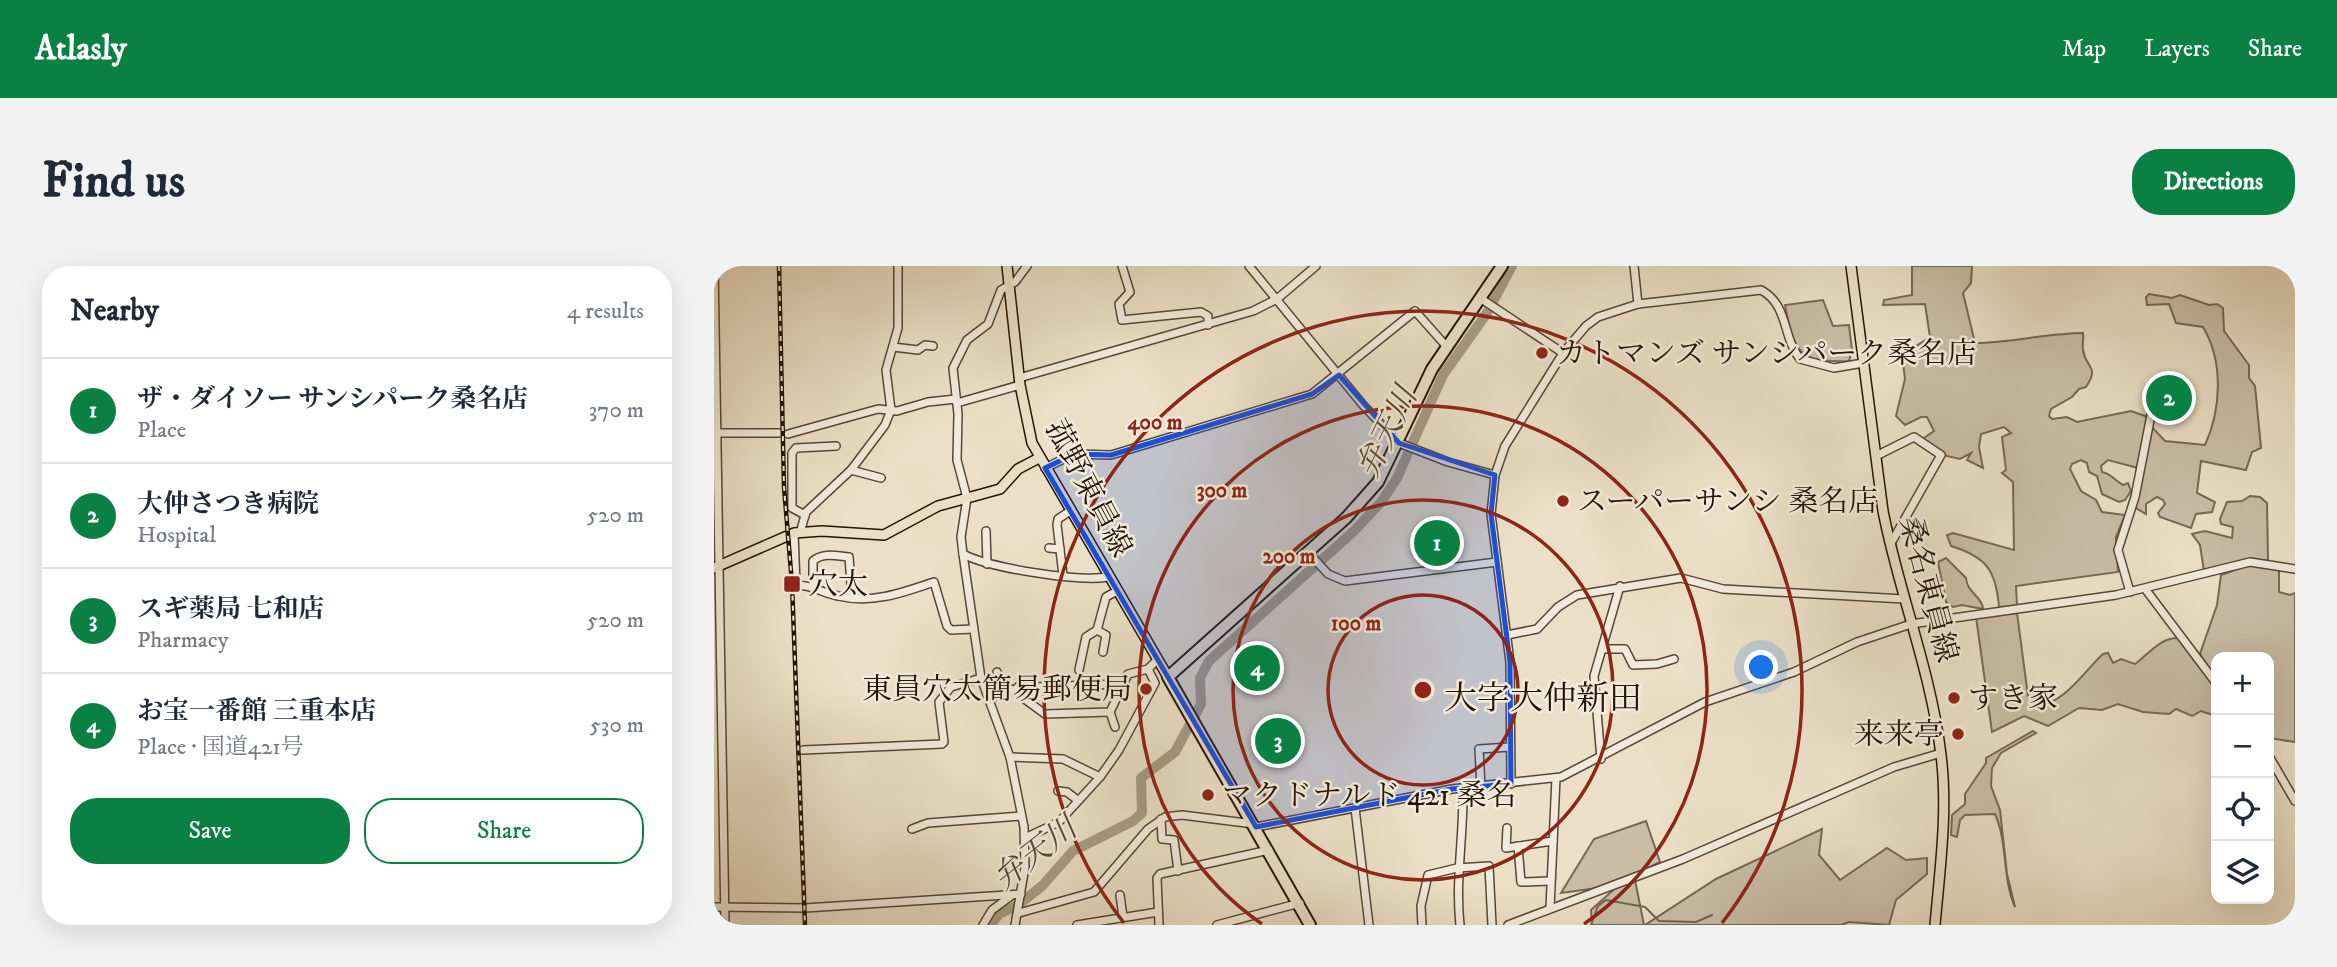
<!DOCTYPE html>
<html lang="en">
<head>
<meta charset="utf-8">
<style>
  body { margin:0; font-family:"IM FELL DW Pica","Noto Serif JP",serif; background:#f2f2f3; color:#1f2937 }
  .controls { position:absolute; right:21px; bottom:21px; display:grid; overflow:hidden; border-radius:14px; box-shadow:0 7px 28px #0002 }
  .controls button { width:63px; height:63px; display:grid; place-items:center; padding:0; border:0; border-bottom:2px solid #e0e1e3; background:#fff; color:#1f2937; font:35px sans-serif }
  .you { position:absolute; left:1048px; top:402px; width:24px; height:24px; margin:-18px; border:5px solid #fff; border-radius:50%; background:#1a73e8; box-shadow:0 0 0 10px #1a73e833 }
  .badge { display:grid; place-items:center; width:46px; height:46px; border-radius:50%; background:#0b8043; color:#fff; font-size:23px; font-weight:700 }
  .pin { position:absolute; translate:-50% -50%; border:4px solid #fff; box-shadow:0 2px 7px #0006 }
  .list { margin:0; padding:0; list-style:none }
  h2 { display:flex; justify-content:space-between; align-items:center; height:91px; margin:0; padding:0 28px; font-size:30px }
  h2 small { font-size:23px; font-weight:400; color:#747a83 }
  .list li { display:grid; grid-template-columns:46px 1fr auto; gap:21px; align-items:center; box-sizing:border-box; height:105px; padding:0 28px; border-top:2px solid #e0e1e3 }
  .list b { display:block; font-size:26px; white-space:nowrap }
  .list p { margin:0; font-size:23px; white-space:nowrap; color:#747a83 }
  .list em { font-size:23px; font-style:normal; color:#747a83 }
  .actions { display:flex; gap:14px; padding:21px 28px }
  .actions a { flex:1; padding:16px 0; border:2px solid #0b8043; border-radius:28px; text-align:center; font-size:24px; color:#0b8043 }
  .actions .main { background:#0b8043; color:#fff }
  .icon { flex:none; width:38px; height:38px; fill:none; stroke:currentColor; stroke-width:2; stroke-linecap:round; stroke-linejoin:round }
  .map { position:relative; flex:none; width:1581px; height:659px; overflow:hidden; border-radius:28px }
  header { display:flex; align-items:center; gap:42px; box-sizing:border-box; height:98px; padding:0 35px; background:#0b8043; color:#fff }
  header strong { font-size:33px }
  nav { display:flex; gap:38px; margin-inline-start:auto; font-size:24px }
  .intro { display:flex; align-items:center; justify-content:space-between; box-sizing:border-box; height:168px; padding:0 42px }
  h1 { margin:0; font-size:49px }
  .button { padding:18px 32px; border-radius:28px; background:#0b8043; color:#fff; font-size:24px; font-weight:700 }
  main { display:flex; gap:42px; padding:0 42px }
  aside { flex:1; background:#fff; border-radius:28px; box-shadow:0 7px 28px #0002 }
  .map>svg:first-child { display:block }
  .green { fill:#c9bda6; stroke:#776856; stroke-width:2 }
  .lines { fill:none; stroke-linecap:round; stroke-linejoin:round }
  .stream { stroke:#746552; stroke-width:2 }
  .river { stroke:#a89b85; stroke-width:10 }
  .minor-casing { stroke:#564736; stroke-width:10 }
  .major-casing { stroke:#251405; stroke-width:12 }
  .highway-casing { stroke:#251405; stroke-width:14 }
  .minor { stroke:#f2ebdb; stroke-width:7 }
  .major { stroke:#ebe0c7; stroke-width:9 }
  .highway { stroke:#ebe0c7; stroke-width:10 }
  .rail-casing { stroke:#251405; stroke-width:4.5 }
  .rail { stroke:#f2ebdb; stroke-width:2; stroke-dasharray:5; stroke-linecap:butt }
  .marked { fill:#1d4ed8; fill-opacity:0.2; stroke:#1d4ed8; stroke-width:5; stroke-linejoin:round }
  .ring { fill:none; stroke:#8f2418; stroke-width:3.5 }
  .poi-dot { fill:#8f2418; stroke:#f2ebdb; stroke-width:2.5 }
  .labels { text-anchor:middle; stroke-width:5; stroke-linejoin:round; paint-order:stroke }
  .poi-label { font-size:30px; fill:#251405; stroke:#f2ebdb; text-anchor:start }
  .street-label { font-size:30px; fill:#251405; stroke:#f2ebdb }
  .water-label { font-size:32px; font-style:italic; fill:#594a38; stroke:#f2ebdb }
  .quarter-label { font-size:33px; fill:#251405; stroke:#f2ebdb }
  .centre { fill:#8f2418; stroke:#f2ebdb; stroke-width:3.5 }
  .ring-label { font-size:21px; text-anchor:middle; font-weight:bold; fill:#8f2418; stroke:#f2ebdb; stroke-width:5; stroke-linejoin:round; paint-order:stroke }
</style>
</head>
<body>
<header>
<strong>Atlasly</strong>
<nav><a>Map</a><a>Layers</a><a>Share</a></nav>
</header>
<div class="intro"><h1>Find us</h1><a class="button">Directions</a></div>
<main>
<aside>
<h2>Nearby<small>4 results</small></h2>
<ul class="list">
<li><span class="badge">1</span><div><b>ザ・ダイソー サンシパーク桑名店</b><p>Place</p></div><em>370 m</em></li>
<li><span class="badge">2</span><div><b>大仲さつき病院</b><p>Hospital</p></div><em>520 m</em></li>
<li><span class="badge">3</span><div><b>スギ薬局 七和店</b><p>Pharmacy</p></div><em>520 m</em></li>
<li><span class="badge">4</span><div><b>お宝一番館 三重本店</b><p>Place · 国道421号</p></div><em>530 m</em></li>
</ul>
<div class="actions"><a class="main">Save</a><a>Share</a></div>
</aside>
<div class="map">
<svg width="1581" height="659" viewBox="0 0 1581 659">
  <rect width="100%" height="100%" fill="#ebe0c7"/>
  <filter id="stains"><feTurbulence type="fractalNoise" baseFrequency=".00286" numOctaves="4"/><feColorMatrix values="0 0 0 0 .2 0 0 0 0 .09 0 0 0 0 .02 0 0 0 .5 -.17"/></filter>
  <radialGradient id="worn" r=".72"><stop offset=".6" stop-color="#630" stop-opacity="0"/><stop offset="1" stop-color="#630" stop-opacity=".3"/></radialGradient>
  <!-- green -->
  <g class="green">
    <path d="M1198,0H1258L1257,17L1249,27L1261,77C1297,77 1333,67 1369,67C1370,73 1368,78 1369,84C1372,103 1386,100 1372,121L1365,123L1358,131L1337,143L1335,150L1338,153L1353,151L1363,156L1417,145L1434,151L1424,202L1394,194L1387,200L1388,206C1398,208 1401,215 1409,219L1414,217L1417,225L1411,234L1405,236L1388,228L1383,210L1375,206L1373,197L1367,194L1358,198L1356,203L1367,225L1382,234L1388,246L1411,249L1402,271L1404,306L1302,320L1303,340L1285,341C1282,305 1273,291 1237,280L1233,269L1239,267L1300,284L1299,216L1288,207L1292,204L1288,171L1297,167L1290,161L1267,168L1265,181L1269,202L1253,194L1257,187L1246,193L1233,190L1207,174L1220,165L1213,151H1207L1191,159L1182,150L1191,113L1188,89L1216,71L1211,38L1169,39L1170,34L1198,29Z"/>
    <path d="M1435,28L1458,32L1466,29L1495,39L1503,38L1509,42L1510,65L1535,99V112L1541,120L1547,182L1538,186L1532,204L1487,195L1483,227L1501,236L1498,246L1482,248L1477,262L1446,251L1444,247L1451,238L1449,234L1443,231L1432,238V248L1420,241L1438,161L1451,175L1491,179C1507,144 1510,96 1489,61L1462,57L1455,38L1433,39L1432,31Z"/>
    <path d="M1109,34L1119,60L1135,59L1138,84L1135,95C1085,97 1080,87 1071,39Z"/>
    <path d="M1536,230L1546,231L1553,237L1554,294L1490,305L1486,279L1478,268L1491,265L1518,272L1519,261L1507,258L1506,253L1513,236L1528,235Z"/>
    <path d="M1232,292L1252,312C1253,327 1268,330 1269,343L1248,339L1239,341L1232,336L1224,296Z"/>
    <path d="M1535,299L1565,303V326L1576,329L1581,327V476L1555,472V391H1502V414L1486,388L1503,339L1507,309Z"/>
    <path d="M1303,347L1314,430L1323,438C1347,442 1373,402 1389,388L1394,387L1399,397L1407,393L1421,398C1435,388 1446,371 1465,372L1502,422V450L1487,445L1478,450L1462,443L1455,448L1429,446L1404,438L1388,444L1365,442L1334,460L1310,450L1278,466L1262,351Z"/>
    <path d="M1319,465L1322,467L1287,487L1278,502L1277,520L1286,544L1293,608L1301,641C1288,612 1294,577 1281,548L1251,549L1246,554L1243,571L1237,569L1238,549L1251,538V528L1272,497V492Z"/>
    <path d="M932,555L946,596L920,609L930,659H878L877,644L905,619L847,627L880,573Z"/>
    <path d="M1108,563L1105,589L1126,614L1173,582L1192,594L1213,592V608L1182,634L1175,659L1135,656L1127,659H931L1002,613Z"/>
  </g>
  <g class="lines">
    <!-- stream -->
    <path class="stream" d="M877,659L884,640L892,634L931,641L945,655L982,656L998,649"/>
    <!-- river -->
    <path class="river" d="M277,659L285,648L304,639L328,620L359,585L419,555L428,547L427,512L461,486L487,438L486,412L495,395L640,265L668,235L683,212L729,109L773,47L798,0"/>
    <defs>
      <g id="minor">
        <path d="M0,0L11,659"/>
        <path d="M408,0L416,26L405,38L408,54L487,46L494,50V59"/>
        <path d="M535,0L649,139L685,177L734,196L781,209"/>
        <path d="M920,0L924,38"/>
        <path d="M766,32L849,87"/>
        <path d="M179,81L204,84L211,79L219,80"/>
        <path d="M305,112L539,45L563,33L602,0"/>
        <path d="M243,137L306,119"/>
        <path d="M0,167H65"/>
        <path d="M74,168L164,143L183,145L214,136L242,133"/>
        <path d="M1162,190L1200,171L1227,189L1176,279"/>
        <path d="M331,202L360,188L397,189L598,128L701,45L733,81"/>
        <path d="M137,204L167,212"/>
        <path d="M91,249L78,242V187L82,182L122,180"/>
        <path d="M272,265L273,298"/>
        <path d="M80,267L82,319C99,319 108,327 124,330C158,338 188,327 220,316L233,360L237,364L259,363"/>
        <path d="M86,267L92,246L137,204L171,159L177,144L172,104L184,62V0"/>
        <path d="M335,282L346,283"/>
        <path d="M594,286L614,308L631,315L783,296"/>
        <path d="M249,288C275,302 365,316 394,311"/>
        <path d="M349,309L343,259L344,253L356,245"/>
        <path d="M99,320V295C109,286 123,290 135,291L138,332"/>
        <path d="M1432,324L1502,417"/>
        <path d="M1416,326L1404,284L1421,231L1438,144"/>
        <path d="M383,364L392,369L389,386"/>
        <path d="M793,369L823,363L844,341L863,329L967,312L1009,323L1190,333"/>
        <path d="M889,383H911L919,399L943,398L960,393"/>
        <path d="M365,404L372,371L383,364L392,331L403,325"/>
        <path d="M283,406L289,425"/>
        <path d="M300,425L311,414L321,421L408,418"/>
        <path d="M275,433L297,423L331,448L396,446L414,408L434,403"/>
        <path d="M396,446L401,461"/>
        <path d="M89,484L228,478L230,476L225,436L237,421L267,412"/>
        <path d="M1555,490L1581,535"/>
        <path d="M296,491L349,493L386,511"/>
        <path d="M887,493L880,410L906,320"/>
        <path d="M797,518L796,396L777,248L781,209L791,180L849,87L872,60L884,51L924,38L1047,24C1075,39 1068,71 1086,93L1120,102L1149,97"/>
        <path d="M767,521L765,483L796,481"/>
        <path d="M344,525L353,526L362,533"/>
        <path d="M641,542L655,659"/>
        <path d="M447,553L448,573L460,574L464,605"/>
        <path d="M542,561L738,523L847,511L991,436L1080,406L1143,376L1197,358L1402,329L1536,296L1581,303"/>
        <path d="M793,562L792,582L839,575"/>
        <path d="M198,563L214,557L307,550"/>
        <path d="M311,572L345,556L386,511L405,484L441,417L434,403L444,393"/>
        <path d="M804,580L807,616L836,615"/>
        <path d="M406,629L409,651"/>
        <path d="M0,641L91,642L307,628"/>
        <path d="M836,642L842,512"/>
        <path d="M305,647L380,626L434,563L451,551L468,549L540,558"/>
        <path d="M269,659L278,644L297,630"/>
        <path d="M301,659L311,601L310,561L296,491L267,412L249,288L247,271L253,232L243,194L244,148L239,102L253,74L274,58L287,24L301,16L313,0"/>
        <path d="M363,659L444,646"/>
        <path d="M445,659L443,612L446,608L555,584"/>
        <path d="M503,659L586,637"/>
        <path d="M708,659L707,640L714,609L743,602L775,600L778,659"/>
        <path d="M746,659C741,614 750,568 749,522"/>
        <path d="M794,659L969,593L1180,501L1227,487"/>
      </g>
      <g id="major">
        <path d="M293,0L306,119L318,177L454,411"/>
        <path d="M1137,0L1169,245C1185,327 1217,405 1227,489C1234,545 1226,602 1221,659"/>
        <path d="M0,302L80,267L108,265L170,269L224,240L286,223L304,203L325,192"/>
      </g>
      <path id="highway" d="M596,659L454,411L632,252L664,216L718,103L788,0"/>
    </defs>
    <!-- minor casing -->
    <use href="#minor" class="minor-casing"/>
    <!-- major casing -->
    <use href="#major" class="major-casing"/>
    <!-- highway casing -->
    <use href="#highway" class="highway-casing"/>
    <!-- minor -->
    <use href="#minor" class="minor"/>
    <!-- major -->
    <use href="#major" class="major"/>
    <!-- highway -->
    <use href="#highway" class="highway"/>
    <defs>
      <path id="rail" d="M65,0L70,221L78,318L91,659"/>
    </defs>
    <!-- rail casing -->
    <use href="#rail" class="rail-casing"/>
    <!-- rail -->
    <use href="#rail" class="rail"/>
  </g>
  <!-- marked area -->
  <path class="marked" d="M625,109L685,177L781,209L777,248L796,396L797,518L738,523L542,561L331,202L360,188L397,189L598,128Z"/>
  <!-- distance rings -->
  <g class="ring">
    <circle cx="709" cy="424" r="95"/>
    <circle cx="709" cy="424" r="190"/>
    <path d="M548 658A284 284 0 1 1 870 658"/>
    <path d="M410 657A379 379 0 1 1 1008 657"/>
  </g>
  <!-- markers -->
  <g class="poi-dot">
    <circle cx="828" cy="87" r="7"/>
    <circle cx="849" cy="235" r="7"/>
    <rect x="69" y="309" width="18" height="18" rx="3.5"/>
    <circle cx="432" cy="423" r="7"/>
    <circle cx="1240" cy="432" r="7"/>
    <circle cx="1244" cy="468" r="7"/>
    <circle cx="494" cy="529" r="7"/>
  </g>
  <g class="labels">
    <!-- poi labels -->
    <g class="poi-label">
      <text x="842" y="97">カトマンズ サンシパーク桑名店</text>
      <text x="863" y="245">スーパーサンシ 桑名店</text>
      <text x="94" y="328">穴太</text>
      <text x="418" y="433" text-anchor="end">東員穴太簡易郵便局</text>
      <text x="1254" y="442">すき家</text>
      <text x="1230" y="478" text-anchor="end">来来亭</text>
      <text x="508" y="539">マクドナルド 421 桑名</text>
    </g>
    <!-- street labels -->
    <g class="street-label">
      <text transform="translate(375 222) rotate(62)" y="10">菰野東員線</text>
      <text transform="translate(1215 323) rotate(75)" y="10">桑名東員線</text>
    </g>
    <!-- water labels -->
    <g class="water-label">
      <text transform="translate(672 166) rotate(-64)" y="11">弁天川</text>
      <text transform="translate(320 587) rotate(-38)" y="11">弁天川</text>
    </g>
    <!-- quarter labels -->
    <g class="quarter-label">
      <text x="829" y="443">大字大仲新田</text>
    </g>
  </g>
  <circle cx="709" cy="424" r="10" class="centre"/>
  <g class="ring-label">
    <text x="441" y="163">400 m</text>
    <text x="508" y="231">300 m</text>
    <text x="575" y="297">200 m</text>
    <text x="642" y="364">100 m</text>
  </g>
  <rect width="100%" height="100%" filter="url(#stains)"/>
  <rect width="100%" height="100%" fill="url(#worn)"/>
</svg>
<div class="controls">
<button>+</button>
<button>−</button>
<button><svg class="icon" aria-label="locate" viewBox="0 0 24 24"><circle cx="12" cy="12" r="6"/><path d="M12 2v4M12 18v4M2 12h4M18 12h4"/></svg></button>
<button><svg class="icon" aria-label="layers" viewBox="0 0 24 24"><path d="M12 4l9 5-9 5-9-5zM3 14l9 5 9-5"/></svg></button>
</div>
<div class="you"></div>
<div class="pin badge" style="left:723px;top:277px">1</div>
<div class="pin badge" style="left:1455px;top:132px">2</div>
<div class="pin badge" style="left:564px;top:475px">3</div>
<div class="pin badge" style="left:543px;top:402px">4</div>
</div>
</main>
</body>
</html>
